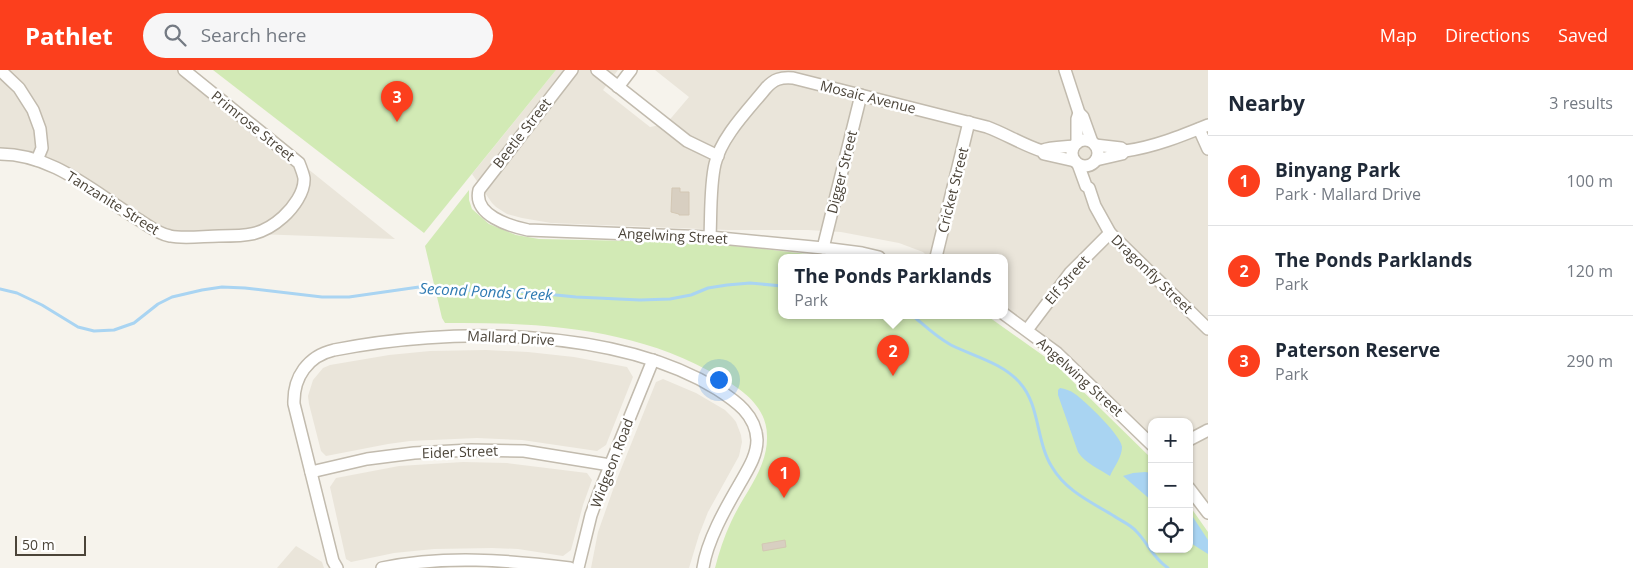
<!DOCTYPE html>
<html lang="en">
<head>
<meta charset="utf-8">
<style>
  body { margin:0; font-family:"Open Sans",sans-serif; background:#f6f6f7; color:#1f2937 }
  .controls { position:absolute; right:15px; bottom:15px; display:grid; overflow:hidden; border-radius:10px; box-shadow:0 1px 4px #0004 }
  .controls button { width:45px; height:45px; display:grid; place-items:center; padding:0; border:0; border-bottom:1px solid #e0e1e3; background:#fff; color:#1f2937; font:25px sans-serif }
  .scale { position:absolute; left:15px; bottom:12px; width:71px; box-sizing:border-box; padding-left:5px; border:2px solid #4b4439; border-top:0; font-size:14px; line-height:18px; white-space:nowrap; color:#4b4439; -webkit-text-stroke:4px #fff; paint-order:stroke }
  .you { position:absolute; left:718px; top:309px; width:18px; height:18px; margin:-12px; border:4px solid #fff; border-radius:50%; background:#1a73e8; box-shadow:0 0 0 8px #1a73e833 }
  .badge { display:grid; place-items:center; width:32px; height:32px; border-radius:50%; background:#fc3f1d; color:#fff; font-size:16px; font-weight:700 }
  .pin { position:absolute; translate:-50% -41px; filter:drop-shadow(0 1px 2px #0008) }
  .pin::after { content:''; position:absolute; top:26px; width:18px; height:15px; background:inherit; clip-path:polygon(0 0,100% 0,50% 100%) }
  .popup { position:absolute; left:778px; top:184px; width:230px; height:65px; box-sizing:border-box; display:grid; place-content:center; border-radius:10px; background:#fff; filter:drop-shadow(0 1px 4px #0005); font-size:16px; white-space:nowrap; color:#747a83 }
  .popup b { font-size:19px; color:#1f2937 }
  .popup::after { content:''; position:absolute; left:50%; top:100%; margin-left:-10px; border:10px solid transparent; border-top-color:#fff }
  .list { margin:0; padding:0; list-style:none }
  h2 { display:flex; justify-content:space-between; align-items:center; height:65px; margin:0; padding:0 20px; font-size:21px }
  h2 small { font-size:16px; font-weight:400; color:#747a83 }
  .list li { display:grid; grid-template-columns:32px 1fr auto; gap:15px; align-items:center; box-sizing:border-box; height:90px; padding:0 20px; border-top:1px solid #e0e1e3 }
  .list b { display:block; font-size:19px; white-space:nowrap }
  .list p { margin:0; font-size:16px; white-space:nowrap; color:#747a83 }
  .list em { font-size:16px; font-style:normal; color:#747a83 }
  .icon { flex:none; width:28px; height:28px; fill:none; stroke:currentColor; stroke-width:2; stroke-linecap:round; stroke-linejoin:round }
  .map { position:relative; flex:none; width:1208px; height:498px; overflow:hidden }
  header { display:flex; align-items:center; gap:30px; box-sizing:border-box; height:70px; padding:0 25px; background:#fc3f1d; color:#fff }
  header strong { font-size:24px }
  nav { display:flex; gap:28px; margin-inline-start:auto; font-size:18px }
  .search { width:350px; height:45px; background:#f6f6f7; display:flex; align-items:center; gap:12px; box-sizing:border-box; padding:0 18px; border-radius:28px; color:#747a83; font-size:19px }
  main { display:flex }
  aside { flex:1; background:#fff }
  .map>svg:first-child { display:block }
  .residential { fill:#eae5da }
  .green { fill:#d2eab5 }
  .water { fill:#a9d4f2 }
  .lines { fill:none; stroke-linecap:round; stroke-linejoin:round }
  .stream { stroke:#a9d4f2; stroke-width:3 }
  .building { fill:#d8cfc1; stroke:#d3c7b4 }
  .minor-casing { stroke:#c2bbae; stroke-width:14 }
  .minor { stroke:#fff; stroke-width:11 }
  .labels { text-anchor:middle; stroke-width:5; stroke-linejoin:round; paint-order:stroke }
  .street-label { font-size:14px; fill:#4b4439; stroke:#fff }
  .water-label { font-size:15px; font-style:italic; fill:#2e7ab2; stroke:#fff }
</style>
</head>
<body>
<header>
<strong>Pathlet</strong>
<div class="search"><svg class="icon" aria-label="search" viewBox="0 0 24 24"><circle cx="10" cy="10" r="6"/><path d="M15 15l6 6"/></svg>Search here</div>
<nav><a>Map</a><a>Directions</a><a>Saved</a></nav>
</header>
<main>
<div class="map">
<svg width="1208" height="498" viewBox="0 0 1208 498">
  <rect width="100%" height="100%" fill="#f6f3ec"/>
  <!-- residential -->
  <g class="residential">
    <path d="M0,0H185L395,169L256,164L175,167L58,98L0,84Z"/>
    <path d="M556,0H618L603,20L650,57L666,54L689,27L655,0H1208V443L1189,418V352H1152V375L1069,294L1004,244V187H928L923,182L899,173L841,162L808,160H728L551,153L522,148L507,144L496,137L492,133L472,104Z"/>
    <path d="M486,280L528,282L574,287L627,297L633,307L606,375L597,381L522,370L477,368L410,371L388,374L326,386L321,381L309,334L308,326L313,310L323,298L330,295L389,285L430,281Z"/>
    <path d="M663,309L696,323L725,340L732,347L736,352L741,365L742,372L739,386L708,442L699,465L689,498H591L598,462L615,414L656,312Z"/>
    <path d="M463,392L507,393L587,403L592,410L583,435L571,480L563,486L518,479L492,478L434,479L394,483L351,492L346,489L330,417L336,408L399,396Z"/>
    <path d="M296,476L322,492L324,498H277Z"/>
  </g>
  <!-- green -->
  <g class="green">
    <path d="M213,0H556L424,163Z"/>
    <path d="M469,120V130L472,139L489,154L516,165L539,169L679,172L747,177L832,187H782V245H986L1055,294L1152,389V479H1189V435L1208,462V498H715C719,482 724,467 731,452C744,423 768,398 767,366C767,337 743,320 720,307C638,258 539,252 445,253L442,248L425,176Z"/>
  </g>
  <!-- water -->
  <g class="water">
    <path d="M1060,318C1065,319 1070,320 1075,324C1085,331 1121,365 1122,377C1122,387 1114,397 1110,406C1099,399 1085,393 1078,382L1058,325V320Z"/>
    <path d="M1145,402L1152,403V431L1123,406L1133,403Z"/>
    <path d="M1189,441L1208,470V484L1189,472Z"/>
  </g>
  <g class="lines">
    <!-- stream -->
    <g class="stream">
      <path d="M0,219L17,223L42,235L78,257L94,261L114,260L134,253L158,234L172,227L202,220L222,217L245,218L322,227H349L419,217L445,220L516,221L576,227L640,230L670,229L691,225L708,218L727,215L750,213L782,216"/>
      <path d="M912,245C924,255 936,267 951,275C973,286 1003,293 1020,313C1040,335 1036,372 1052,397C1066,421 1091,432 1114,446C1121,451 1130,454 1136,461C1148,473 1152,487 1168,498"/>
    </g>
  </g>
  <!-- building -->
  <g class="building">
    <path d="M672,118H680V122H689V145H679V144L671,142Z"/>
    <path d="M785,470L786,477L763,481L762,474Z"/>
  </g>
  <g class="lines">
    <defs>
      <g id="minor">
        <path d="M0,0L19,18L33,40L40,59L42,78L37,90"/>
        <path d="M572,0L479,120C473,145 509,156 528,160L710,167L823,178L862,183L879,187"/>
        <path d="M597,0L687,71L718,86"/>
        <path d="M1065,0L1079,43L1083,47L1092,72"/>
        <path d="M618,17L631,0"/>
        <path d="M1199,59L1208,79"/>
        <circle cx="1085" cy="83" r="13"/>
        <path d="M1077,73V49L1079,43"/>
        <path d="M1095,75L1121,78L1125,81"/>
        <path d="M1043,80C1050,77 1065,77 1074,76"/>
        <path d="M0,84C53,84 93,122 136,148C146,154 158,164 170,166C183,169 205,166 219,166C246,166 262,166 283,147C293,138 305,122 304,108C303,103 301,98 299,93L184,0"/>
        <path d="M1096,90L1122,84L1125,81C1154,77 1181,66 1208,55"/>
        <path d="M1078,94L1086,116L1089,118L1095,136L1110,163L1208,259"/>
        <path d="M710,167C711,145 710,115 715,94C721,67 749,39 766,18C774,9 781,7 793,8L987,57C1006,64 1023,75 1042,81L1044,84L1075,91"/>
        <path d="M823,178L861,25"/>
        <path d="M936,187L969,52"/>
        <path d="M1004,244L1057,283L1152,375"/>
        <path d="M1027,260L1070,203L1110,163"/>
        <path d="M1189,370L1208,360"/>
        <path d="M311,402L367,389L414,383L471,380L524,381L610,395"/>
        <path d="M1189,418L1208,443"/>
        <path d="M337,498L333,491L294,334C293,307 308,286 334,280C448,257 615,257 717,319C736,331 756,345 757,370C757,387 746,402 739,415C725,439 707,471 703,498"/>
        <path d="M382,498C445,485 507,490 570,498"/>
        <path d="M578,498L591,445L599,423L653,290"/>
      </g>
    </defs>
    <!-- minor casing -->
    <use href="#minor" class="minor-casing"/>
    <!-- minor -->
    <use href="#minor" class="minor"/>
  </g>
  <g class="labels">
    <!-- street labels -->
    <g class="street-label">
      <text transform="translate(868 27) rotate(14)" y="5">Mosaic Avenue</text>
      <text transform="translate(253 56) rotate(39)" y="5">Primrose Street</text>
      <text transform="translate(522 63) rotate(-52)" y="5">Beetle Street</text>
      <text transform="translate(842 102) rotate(-76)" y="5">Digger Street</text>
      <text transform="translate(953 120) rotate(-76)" y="5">Cricket Street</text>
      <text transform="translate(113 133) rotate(32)" y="5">Tanzanite Street</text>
      <text transform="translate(673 166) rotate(3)" y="5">Angelwing Street</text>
      <text transform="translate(1152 204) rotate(44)" y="5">Dragonfly Street</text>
      <text transform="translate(1067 210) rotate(-49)" y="5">Elf Street</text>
      <text transform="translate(511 268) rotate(3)" y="5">Mallard Drive</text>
      <text transform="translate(1080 307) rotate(42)" y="5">Angelwing Street</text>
      <text transform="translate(460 382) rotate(-2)" y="5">Eider Street</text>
      <text transform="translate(612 393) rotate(-69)" y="5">Widgeon Road</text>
    </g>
    <!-- water labels -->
    <g class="water-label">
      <text transform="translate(486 222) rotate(3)" y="5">Second Ponds Creek</text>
    </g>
  </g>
</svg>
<div class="controls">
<button>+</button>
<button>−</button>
<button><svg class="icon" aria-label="locate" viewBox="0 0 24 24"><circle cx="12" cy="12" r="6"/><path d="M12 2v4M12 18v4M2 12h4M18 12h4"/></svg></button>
</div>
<div class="scale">50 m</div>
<div class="you"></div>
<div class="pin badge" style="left:784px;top:428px">1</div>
<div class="pin badge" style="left:893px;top:306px">2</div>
<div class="popup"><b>The Ponds Parklands</b>Park</div>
<div class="pin badge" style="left:397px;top:52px">3</div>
</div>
<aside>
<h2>Nearby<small>3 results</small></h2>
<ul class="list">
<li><span class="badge">1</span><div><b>Binyang Park</b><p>Park · Mallard Drive</p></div><em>100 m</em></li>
<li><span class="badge">2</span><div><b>The Ponds Parklands</b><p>Park</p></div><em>120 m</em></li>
<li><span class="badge">3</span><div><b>Paterson Reserve</b><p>Park</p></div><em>290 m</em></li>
</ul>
</aside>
</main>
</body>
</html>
